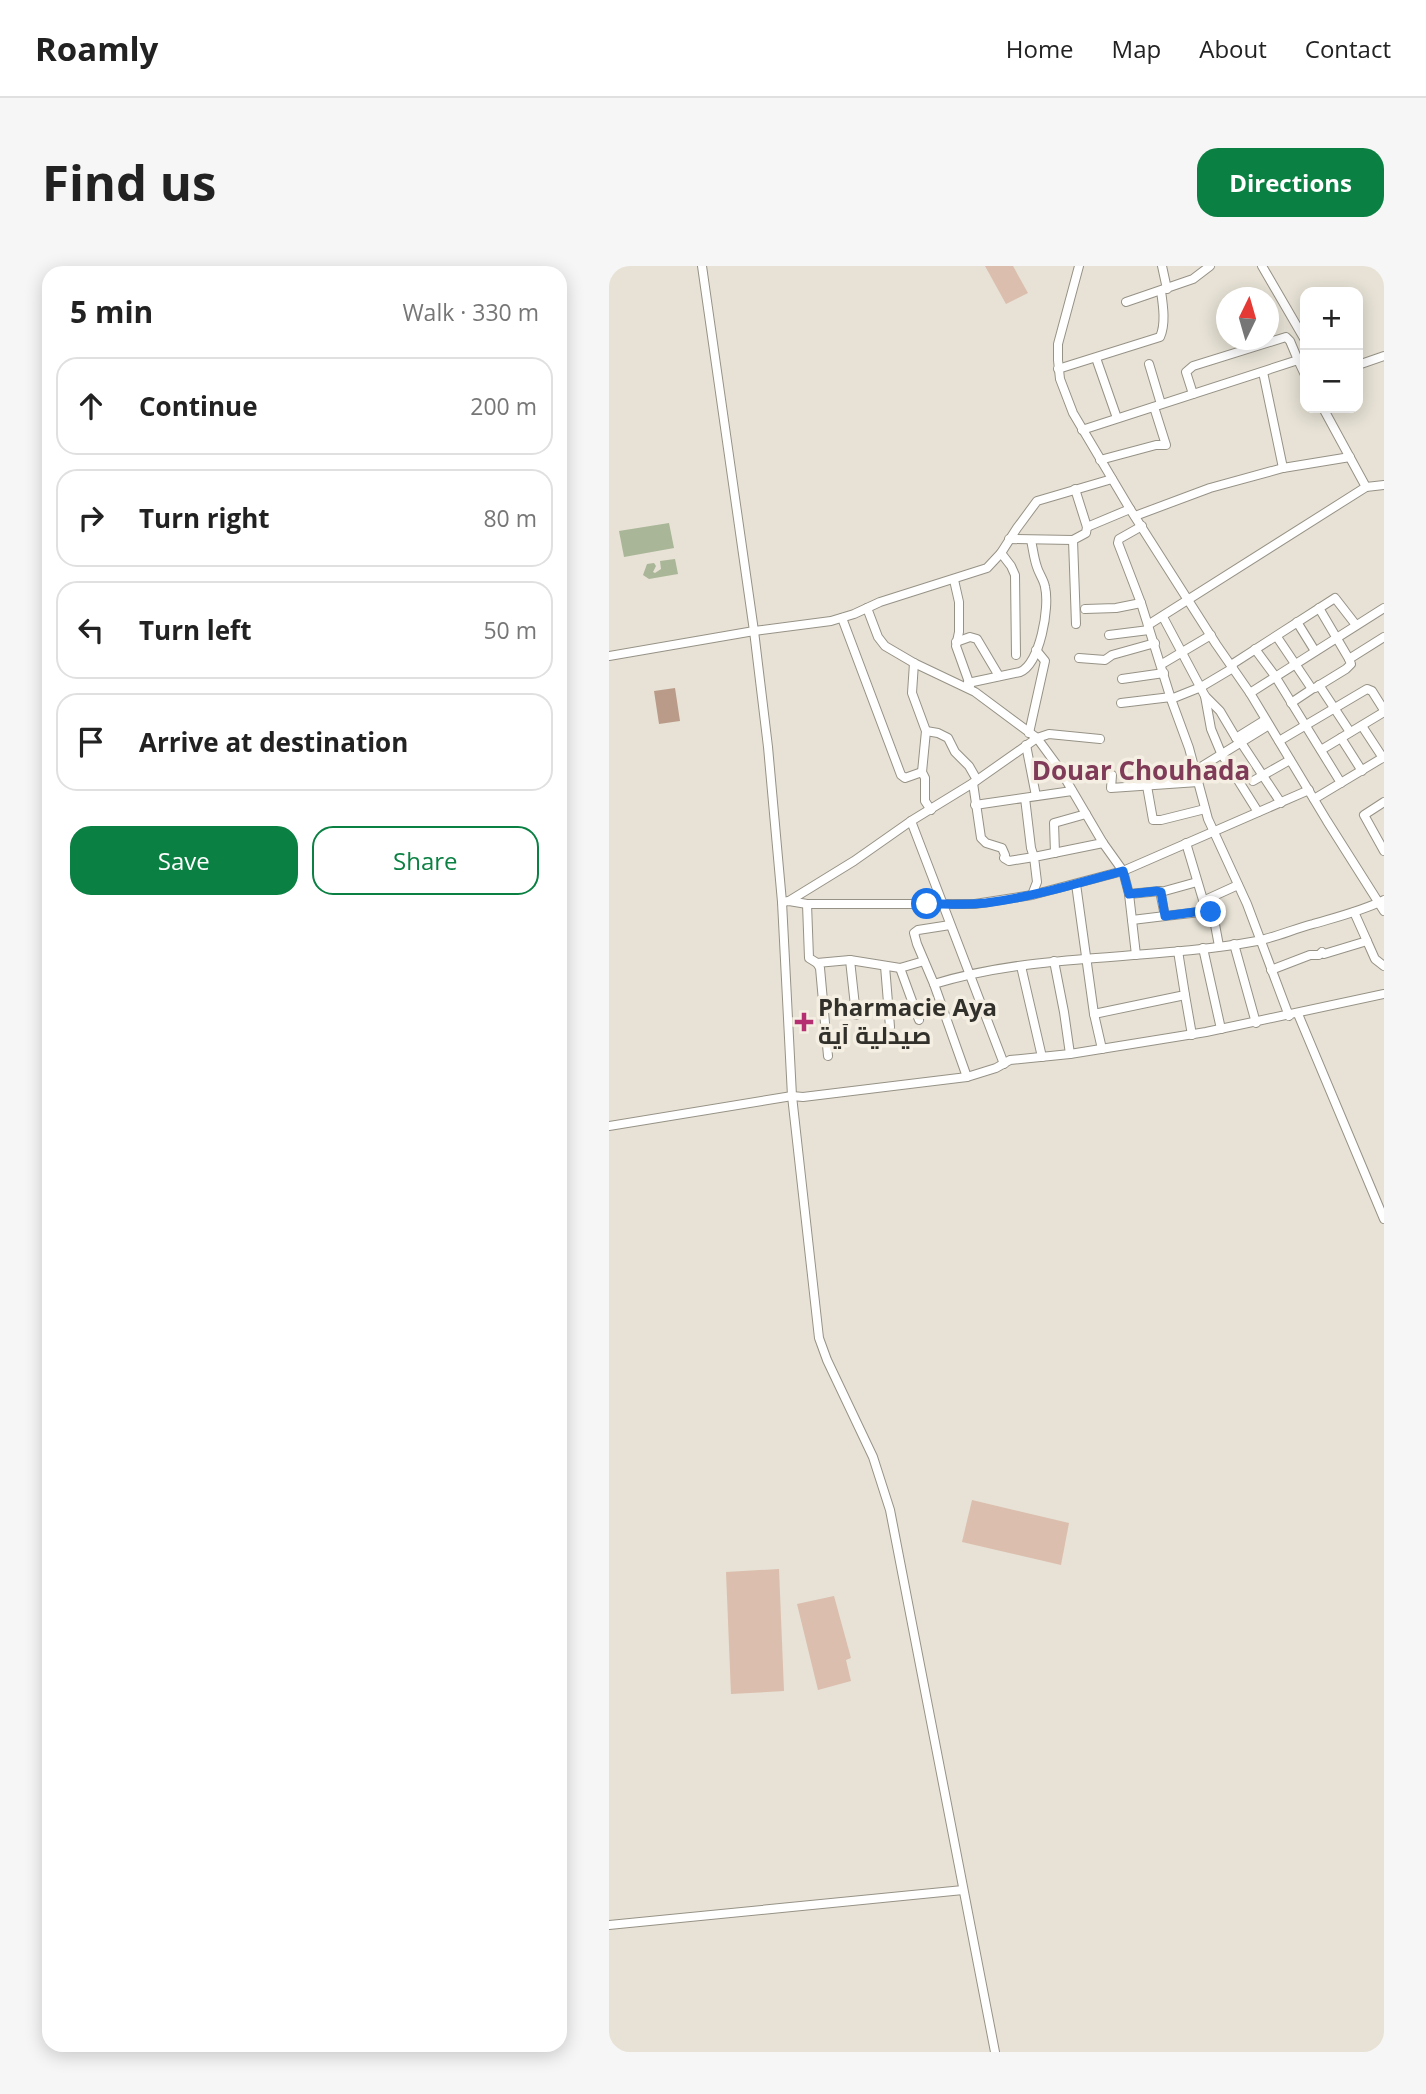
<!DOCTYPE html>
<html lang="en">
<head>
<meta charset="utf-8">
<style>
  body { margin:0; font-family:"Open Sans",Cairo,sans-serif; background:#f6f6f6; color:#222 }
  .controls { position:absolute; right:21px; top:21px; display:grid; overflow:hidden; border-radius:14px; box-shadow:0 4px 18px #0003 }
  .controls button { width:63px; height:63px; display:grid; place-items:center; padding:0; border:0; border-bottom:2px solid #e0e0e0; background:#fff; color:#222; font:35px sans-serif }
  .compass { position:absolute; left:607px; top:21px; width:63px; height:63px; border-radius:50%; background:#fff; box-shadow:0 4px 18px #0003; rotate:5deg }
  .stop { position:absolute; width:21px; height:21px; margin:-16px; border:5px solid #1a73e8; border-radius:50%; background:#fff }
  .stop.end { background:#1a73e8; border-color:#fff; box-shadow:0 2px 7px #0008 }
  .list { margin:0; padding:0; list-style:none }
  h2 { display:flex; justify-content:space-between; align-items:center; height:91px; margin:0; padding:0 28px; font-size:30px }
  h2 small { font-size:23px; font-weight:400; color:#767676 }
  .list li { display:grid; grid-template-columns:46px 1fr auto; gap:21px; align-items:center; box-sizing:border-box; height:98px; margin:0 14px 14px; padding:0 14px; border:2px solid #e0e0e0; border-radius:21px }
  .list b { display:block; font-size:26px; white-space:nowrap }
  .list em { font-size:23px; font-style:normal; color:#767676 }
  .actions { display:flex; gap:14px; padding:21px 28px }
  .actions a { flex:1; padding:16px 0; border:2px solid #0b8043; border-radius:21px; text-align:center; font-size:24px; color:#0b8043 }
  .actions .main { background:#0b8043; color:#fff }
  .icon { flex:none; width:38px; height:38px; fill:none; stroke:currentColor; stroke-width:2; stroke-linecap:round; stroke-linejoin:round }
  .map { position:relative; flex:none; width:775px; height:1786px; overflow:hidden; border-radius:21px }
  header { display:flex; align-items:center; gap:42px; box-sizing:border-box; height:98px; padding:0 35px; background:#fff; border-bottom:2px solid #e0e0e0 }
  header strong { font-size:33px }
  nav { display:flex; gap:38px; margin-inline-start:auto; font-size:24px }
  .intro { display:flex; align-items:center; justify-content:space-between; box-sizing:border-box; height:168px; padding:0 42px }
  h1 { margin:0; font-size:49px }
  .button { padding:18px 32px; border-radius:21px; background:#0b8043; color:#fff; font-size:24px; font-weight:700 }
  main { display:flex; gap:42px; padding:0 42px }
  aside { flex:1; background:#fff; border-radius:21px; box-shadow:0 4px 18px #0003 }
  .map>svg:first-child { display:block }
  .green { fill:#dbbead }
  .forest { fill:#ba9b89 }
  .water { fill:#a9b697 }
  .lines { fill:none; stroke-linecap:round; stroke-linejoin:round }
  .minor-casing { stroke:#979286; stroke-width:10 }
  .minor { stroke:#fff; stroke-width:8 }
  .route { stroke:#1a73e8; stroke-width:9 }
  .poi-dot { fill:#b52e71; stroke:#f4efe2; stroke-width:2.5 }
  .labels { text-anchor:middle; stroke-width:7; stroke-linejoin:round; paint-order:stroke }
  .poi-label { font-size:24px; font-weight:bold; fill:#32302b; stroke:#f4efe2; text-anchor:start }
  .neighbourhood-label { font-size:26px; font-weight:bold; fill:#7f3b57; stroke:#f4efe2 }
</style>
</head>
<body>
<header>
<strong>Roamly</strong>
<nav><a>Home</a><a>Map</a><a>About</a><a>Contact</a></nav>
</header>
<div class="intro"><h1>Find us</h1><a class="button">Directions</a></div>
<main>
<aside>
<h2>5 min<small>Walk · 330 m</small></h2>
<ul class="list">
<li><svg class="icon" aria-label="ahead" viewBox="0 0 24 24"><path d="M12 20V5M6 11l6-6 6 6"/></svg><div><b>Continue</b></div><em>200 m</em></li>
<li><svg class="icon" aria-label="right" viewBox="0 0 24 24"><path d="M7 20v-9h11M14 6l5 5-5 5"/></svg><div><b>Turn right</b></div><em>80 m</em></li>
<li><svg class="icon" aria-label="left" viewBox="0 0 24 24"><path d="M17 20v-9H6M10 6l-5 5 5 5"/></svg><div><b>Turn left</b></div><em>50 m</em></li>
<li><svg class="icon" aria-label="arrive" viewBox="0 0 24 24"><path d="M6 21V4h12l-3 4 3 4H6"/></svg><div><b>Arrive at destination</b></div></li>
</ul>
<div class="actions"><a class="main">Save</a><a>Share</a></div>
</aside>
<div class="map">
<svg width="775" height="1786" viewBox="0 0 775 1786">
  <rect width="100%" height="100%" fill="#e7e2d5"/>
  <!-- green -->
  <g class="green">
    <path d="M376,0H404L419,27L397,38Z"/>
    <path d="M363,1234L460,1257L452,1299L353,1276Z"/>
    <path d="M170,1303L175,1425L122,1428L117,1306Z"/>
    <path d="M225,1330L242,1392L237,1394L242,1415L209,1424L188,1338Z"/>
  </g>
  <!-- forest -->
  <path class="forest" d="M66,422L71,455L50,458L45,425Z"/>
  <!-- water -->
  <g class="water">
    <path d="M60,257L65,282L15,291L10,265Z"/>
    <path d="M66,293L69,308L40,313L34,309L38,298L45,297L47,300L44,306L46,307L52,303L51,295Z"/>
  </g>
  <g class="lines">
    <defs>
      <g id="minor">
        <path d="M93,0L145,365L159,481L173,636L183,830L210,1072L218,1094L264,1191L281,1244L386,1786"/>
        <path d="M470,0L449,78V94L451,113L464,147L521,243L607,378L641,427L718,555L775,645"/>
        <path d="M553,0L558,23"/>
        <path d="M653,0L696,74"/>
        <path d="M517,36L584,13L601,0"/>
        <path d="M487,92L508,152"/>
        <path d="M540,98L552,138"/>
        <path d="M749,99L775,90"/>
        <path d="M449,103L551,71C557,58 554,39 552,25"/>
        <path d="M654,106L674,202"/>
        <path d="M584,128L577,106L584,100L677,71L681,75L689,94"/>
        <path d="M714,142L757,221"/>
        <path d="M473,164L689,94L696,109"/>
        <path d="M491,194L547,179H557L545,141"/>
        <path d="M526,250L601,222L674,202L741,191"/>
        <path d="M533,260L510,273L509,277L532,337L562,433L580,482L599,553L638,638L680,750"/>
        <path d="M478,261L521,243"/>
        <path d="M400,273L464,274L477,267L478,261L466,223"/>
        <path d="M464,274L467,358"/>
        <path d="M392,287L402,300L406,309L407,389"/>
        <path d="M345,314L350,336V366L347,380L361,419"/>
        <path d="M258,342L269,371L276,380L305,397L366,426L428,472L450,502L494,577L514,605L520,628L551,625L556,650L600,645L604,648L610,680"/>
        <path d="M710,342L740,393L775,371"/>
        <path d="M476,343L507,342L532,337"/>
        <path d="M554,351L596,430L611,445L627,472L631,475L672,537"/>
        <path d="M233,352L292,509L296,512L313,506"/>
        <path d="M688,356L706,385"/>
        <path d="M539,359L757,221L775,219"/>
        <path d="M500,369L540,364"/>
        <path d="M668,371L703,423L682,437"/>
        <path d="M347,376L361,371L368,373L390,410"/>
        <path d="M646,383L666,410L732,517"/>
        <path d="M0,390L145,365L222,355L245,348L271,336L378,302L392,287L408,262L428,235L503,213"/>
        <path d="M470,392L496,394L503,389L546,377"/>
        <path d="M305,397L303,427L317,465L313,506L316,512V535L322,544"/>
        <path d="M553,398L602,369"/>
        <path d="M622,399L726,332L747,359"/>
        <path d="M513,413L555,407"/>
        <path d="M359,417L411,406C431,398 441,341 436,321C435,314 430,308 428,301C425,293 424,283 422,274"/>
        <path d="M710,419L741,466"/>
        <path d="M706,422L737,403L742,398L740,393"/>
        <path d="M641,427L775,342"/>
        <path d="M596,430L602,463L612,487L649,546"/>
        <path d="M562,433L592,421L624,402"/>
        <path d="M512,437L562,431"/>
        <path d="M753,460L774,492"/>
        <path d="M317,465L329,467L339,472L346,486L360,500L368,514"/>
        <path d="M420,467L436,395L427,384"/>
        <path d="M627,472L656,454"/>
        <path d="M732,472L753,505"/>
        <path d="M670,475L758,423L763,425L775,444"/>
        <path d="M417,479L427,530"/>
        <path d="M712,484L775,446"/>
        <path d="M587,504L660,459"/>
        <path d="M503,509L502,522L589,516"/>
        <path d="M644,515L681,494"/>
        <path d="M364,517L372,572L377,577L393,582L396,589L395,592L400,595L425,591L422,582L416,532"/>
        <path d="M538,520L544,554H552L596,543"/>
        <path d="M705,533L775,491"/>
        <path d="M775,536L755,549L775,585"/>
        <path d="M366,539L463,525"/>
        <path d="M302,555L395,798"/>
        <path d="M577,577L597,644"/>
        <path d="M446,587L445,557L477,548"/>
        <path d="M467,618L485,748L576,729L569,685"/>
        <path d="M552,626L588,616"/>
        <path d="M520,628L527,689"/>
        <path d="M423,629L428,616L425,591L494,577"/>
        <path d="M180,635L245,595L302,555L364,517L428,472L440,468L491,473"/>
        <path d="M594,635L629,619"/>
        <path d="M173,636L180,635L198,638H366L423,629L514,605L700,524"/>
        <path d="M198,638L200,692L208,697L211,702L219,790"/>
        <path d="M523,654L556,650"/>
        <path d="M341,659L309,664L305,667L308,678L325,718C429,686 541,695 648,675C667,671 685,663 704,658C728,651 753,645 775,634"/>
        <path d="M758,675L766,693L775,700"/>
        <path d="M625,678L647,757"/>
        <path d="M594,682L612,763"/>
        <path d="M241,694L247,749"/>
        <path d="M445,695L455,746L461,788"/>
        <path d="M208,697L241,694L291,702L315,695"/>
        <path d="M276,700L281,761"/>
        <path d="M412,700L433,791"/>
        <path d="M291,702L310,754"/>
        <path d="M662,704L701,689H710L713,686L715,688L758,675L745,646"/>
        <path d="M325,718L358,811"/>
        <path d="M576,729L583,769"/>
        <path d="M485,748L493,783"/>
        <path d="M689,748L775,953"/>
        <path d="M0,860L183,830L194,831L358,811L387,802L401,794L461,788L597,766L775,728"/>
        <path d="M0,1659L354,1624"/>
      </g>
    </defs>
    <!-- minor casing -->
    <use href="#minor" class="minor-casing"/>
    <!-- minor -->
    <use href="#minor" class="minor"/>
  </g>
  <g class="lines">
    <!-- route -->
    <path class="route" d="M318,638C337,638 357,639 377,637C424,631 469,617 514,605L520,628L548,625L552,626L556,650L593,645L602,646"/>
  </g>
  <!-- markers -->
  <path class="poi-dot" d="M191.5 745.5h7v7h7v7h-7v7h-7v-7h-7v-7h7z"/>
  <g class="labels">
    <!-- poi labels -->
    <g class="poi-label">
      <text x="209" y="750">Pharmacie Aya<tspan x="209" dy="28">صيدلية اَية</tspan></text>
    </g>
    <!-- neighbourhood labels -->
    <g class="neighbourhood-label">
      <text x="532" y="514">Douar Chouhada</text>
    </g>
  </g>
</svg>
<div class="controls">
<button>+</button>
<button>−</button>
</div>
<svg class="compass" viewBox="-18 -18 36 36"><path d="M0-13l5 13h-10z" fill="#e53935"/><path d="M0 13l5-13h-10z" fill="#767676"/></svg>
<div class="stop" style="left:318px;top:638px"></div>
<div class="stop end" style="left:602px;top:646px"></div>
</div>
</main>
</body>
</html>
